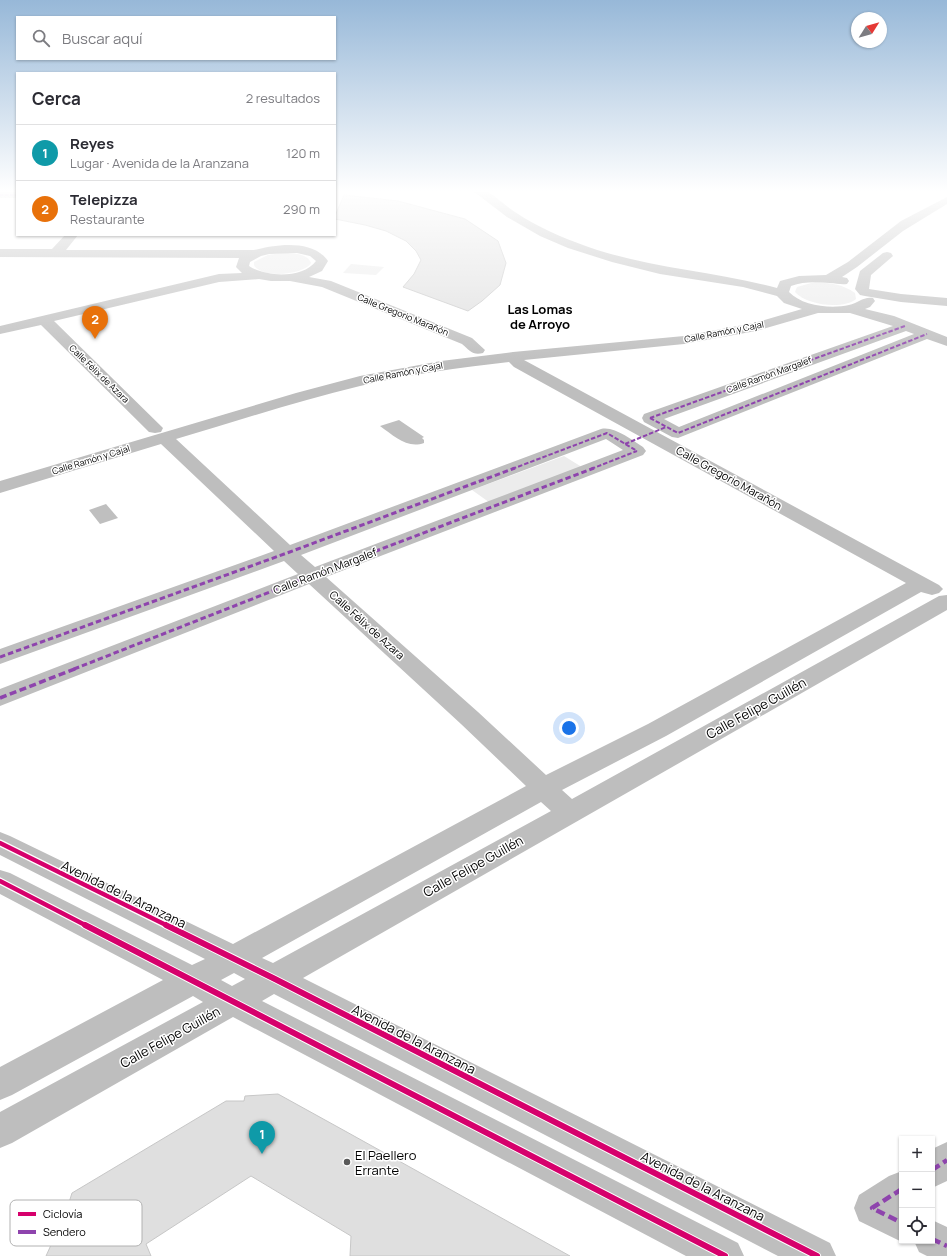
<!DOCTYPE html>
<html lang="es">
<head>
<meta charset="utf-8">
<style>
  body { margin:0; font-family:Manrope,sans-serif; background:#f7f7f7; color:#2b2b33 }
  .controls { position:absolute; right:12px; bottom:12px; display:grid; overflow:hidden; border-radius:0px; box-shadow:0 1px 3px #0004 }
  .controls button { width:36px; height:36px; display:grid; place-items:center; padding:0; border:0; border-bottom:1px solid #e1e1e2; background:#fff; color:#2b2b33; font:20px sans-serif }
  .compass { position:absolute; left:851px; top:12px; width:36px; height:36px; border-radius:50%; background:#fff; box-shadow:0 1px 3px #0004; rotate:53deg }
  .you { position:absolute; left:569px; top:728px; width:14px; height:14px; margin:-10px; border:3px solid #fff; border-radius:50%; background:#1a73e8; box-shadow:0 0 0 6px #1a73e833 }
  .badge { display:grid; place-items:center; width:26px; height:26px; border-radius:50%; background:#0b8043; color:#fff; font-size:13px; font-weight:700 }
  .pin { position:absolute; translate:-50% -33px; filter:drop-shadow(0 1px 2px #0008) }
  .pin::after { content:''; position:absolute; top:21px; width:14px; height:12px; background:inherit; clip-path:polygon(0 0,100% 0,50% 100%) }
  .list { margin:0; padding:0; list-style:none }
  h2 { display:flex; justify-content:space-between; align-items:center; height:52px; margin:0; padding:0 16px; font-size:17px }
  h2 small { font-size:13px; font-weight:400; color:#7c7c81 }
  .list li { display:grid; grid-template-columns:26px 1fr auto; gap:12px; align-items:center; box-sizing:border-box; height:56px; padding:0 16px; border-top:1px solid #e1e1e2 }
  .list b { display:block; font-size:15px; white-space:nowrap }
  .list p { margin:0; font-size:13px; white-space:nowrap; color:#7c7c81 }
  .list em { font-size:13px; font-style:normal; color:#7c7c81 }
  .icon { flex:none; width:22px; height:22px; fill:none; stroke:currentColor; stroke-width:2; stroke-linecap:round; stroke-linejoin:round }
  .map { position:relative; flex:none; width:947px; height:1256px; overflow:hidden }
  .search { position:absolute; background:#fff; box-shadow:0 1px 3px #0004; left:16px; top:16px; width:320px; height:44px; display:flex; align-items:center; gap:10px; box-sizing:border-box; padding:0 14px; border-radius:0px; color:#7c7c81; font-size:15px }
  .panel { position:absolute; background:#fff; box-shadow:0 1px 3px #0004; left:16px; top:72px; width:320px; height:164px; border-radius:0px }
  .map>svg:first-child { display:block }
  .green { fill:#ececec }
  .water { fill:#bfbfbf }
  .building { fill:#dfdfdf; stroke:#c7c7c7 }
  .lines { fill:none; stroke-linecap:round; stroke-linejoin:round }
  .minor { fill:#bebebe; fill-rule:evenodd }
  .quiet-far4 { stroke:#8e44ad; stroke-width:1.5; stroke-dasharray:3.5 1.5; stroke-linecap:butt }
  .quiet-far3 { stroke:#8e44ad; stroke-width:2; stroke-dasharray:4.5 2; stroke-linecap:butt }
  .quiet-far2 { stroke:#8e44ad; stroke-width:3; stroke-dasharray:5.5 3; stroke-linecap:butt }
  .quiet-far1 { stroke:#8e44ad; stroke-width:3.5; stroke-dasharray:7 3.5; stroke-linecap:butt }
  .quiet { stroke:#8e44ad; stroke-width:4.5; stroke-dasharray:9 4.5; stroke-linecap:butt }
  .cycleway-far1-casing { stroke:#fff; stroke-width:7 }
  .cycleway-casing { stroke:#fff; stroke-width:8 }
  .cycleway-far1 { stroke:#d6006c; stroke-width:4.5 }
  .cycleway { stroke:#d6006c; stroke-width:6 }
  .poi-dot { fill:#595959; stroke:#fff; stroke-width:1.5 }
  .labels { text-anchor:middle; stroke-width:3; stroke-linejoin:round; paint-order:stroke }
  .far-street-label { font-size:9px; fill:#000; stroke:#fff }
  .street-label { font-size:11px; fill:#000; stroke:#fff }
  .far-district-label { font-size:13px; font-weight:bold; fill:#000; stroke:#fff }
  .near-street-label { font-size:13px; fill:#000; stroke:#fff }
  .near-poi-label { font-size:13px; fill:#000; stroke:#fff; text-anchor:start }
  .key { fill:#fff; stroke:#b2b2b2; stroke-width:1 }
  .key-label { font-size:11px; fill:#000 }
</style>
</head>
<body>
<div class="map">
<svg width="947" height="1256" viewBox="0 0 947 1256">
  <rect width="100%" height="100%" fill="#fff"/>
  <!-- green -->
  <g class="green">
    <path d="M282,253C292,253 307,253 311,263C304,275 261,279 254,265V262L268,255Z"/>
    <path d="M351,264L384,267L376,275L343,273Z"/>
    <path d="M815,282C829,283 843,284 855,293L856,299C843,310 806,305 795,292L797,287Z"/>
    <path d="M564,456L585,469L493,505L472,490Z"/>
  </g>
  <!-- water -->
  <g class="water">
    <path d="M399,420L424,437L422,438L424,440V443C407,449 394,436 380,426Z"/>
    <path d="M106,504L118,518L100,524L89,510Z"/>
  </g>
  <!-- building -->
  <g class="building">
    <path d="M344,195L398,201L465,219L498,241L506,263L500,285L482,301L468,311L403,287L414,274L421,260L416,251L406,241L386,231L365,225L335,219V216Z"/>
    <path d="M278,1094L345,1131L570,1256H350L351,1236L251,1176L146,1244L151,1256H46L51,1245L45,1244L60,1211L66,1212L72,1193L226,1101H244L245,1096Z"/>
  </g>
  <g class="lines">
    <!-- minor -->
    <g class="minor">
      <path d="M473,191C476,191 482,190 485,191C492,193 507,207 515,212C533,224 554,234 575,242C640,268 710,270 777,288L780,281L799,276L826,275L831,272L848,262L901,221L947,197V204L903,231L857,267L842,277L847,278L849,281L847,284C841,285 836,283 830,283C817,282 804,281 791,286L789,292C802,306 831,309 849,305C858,303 864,296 873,298L875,301L870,307L865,309L894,316L947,337V346L927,339L678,438L672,437L644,422L642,418L644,414L893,326L850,313H818L756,331L684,344L524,360L939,585L943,589L939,593L932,595L921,592L666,736L562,790L572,799L939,596L947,595V610L303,978L830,1243L836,1256H778L274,994L262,1001L738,1243L744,1256H686L233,1017L12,1143L0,1148V1112L203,1002L193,996L12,1095L0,1100V1067L163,980L0,894V870L10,873L192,965L205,959L0,855V832L10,836L233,944L526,786L461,724L309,584L0,706V689L298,574L284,561L0,664V649L274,551L161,444L0,493V481L296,393L360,376L441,361L513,352L684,336L754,323L802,309L784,303L777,296L743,287L660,274L612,262L568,248L540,236L507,217ZM906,331L914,334L679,427L664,419ZM509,362L514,367L532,377L906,583L648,724L546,775L478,712L326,577L643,455L646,451L643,447C631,440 615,426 601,429L290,545L176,439C237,421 298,401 360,386C409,374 459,368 509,362ZM606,439L623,450L315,567L301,555ZM541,802L551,811L273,963L262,958ZM234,973L245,979L232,986L221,980Z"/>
      <rect x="0" y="192" width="17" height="6"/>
      <path d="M65,235H78L66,250H254C277,244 313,239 328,261L322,271L309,277L331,281L472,338L485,350L483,353C473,356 469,350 462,344L322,287L290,281H271L259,279L219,282L54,321L163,428L161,432L155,433L149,432L41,325L0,334V326L219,274L242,273L236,267L239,258L0,257V249H52ZM297,253L310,256L316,261C303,279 265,277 249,266L250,262L261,256L269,254Z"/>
      <path d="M887,252L891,253L893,256L871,275L869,289L901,294L947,298V306L901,302L865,296L860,295L855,289L860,271L883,253Z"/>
      <path d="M947,1142V1181L932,1188V1149Z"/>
      <path d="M902,1171V1241H903L902,1242L859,1221L854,1208L859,1195L889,1176Z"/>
      <path d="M932,1220L947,1227V1256H927L919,1252L914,1241H932Z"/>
    </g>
    <!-- quiet-far4 -->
    <path class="quiet-far4" d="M0,195H17"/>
    <!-- quiet-far3 -->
    <g class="quiet-far3">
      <path d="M650,418L678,433L927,334"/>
      <path d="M650,418L905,326"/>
      <path d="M625,444L666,427"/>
      <path d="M512,469L607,433L637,451"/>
      <path d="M591,469L637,451"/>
    </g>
    <!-- quiet-far2 -->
    <g class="quiet-far2">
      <path d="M0,657L287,553L515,468"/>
      <path d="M74,669L313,575L594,468"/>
    </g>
    <!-- quiet-far1 -->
    <path class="quiet-far1" d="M0,698L77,668"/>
    <!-- quiet -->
    <g class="quiet">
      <path d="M932,1170L947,1160"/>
      <path d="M902,1189L872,1208L902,1223"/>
      <path d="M932,1239L947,1246"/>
    </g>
    <defs>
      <g id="cycleway-far1">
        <path d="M0,843L168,926"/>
        <path d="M0,881L87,926"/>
      </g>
      <g id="cycleway">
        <path d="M85,925L725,1256"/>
        <path d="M166,925L275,979L817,1256"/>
      </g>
    </defs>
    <!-- cycleway-far1 casing -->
    <use href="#cycleway-far1" class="cycleway-far1-casing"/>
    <!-- cycleway casing -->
    <use href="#cycleway" class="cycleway-casing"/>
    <!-- cycleway-far1 -->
    <use href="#cycleway-far1" class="cycleway-far1"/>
    <!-- cycleway -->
    <use href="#cycleway" class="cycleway"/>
  </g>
  <!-- sky -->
  <linearGradient id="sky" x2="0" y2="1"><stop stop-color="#97b8d8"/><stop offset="0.52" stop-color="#fff"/><stop offset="1" stop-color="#fff" stop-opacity="0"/></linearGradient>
  <rect width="947" height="367" fill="url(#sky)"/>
  <!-- markers -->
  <circle class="poi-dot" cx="347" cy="1162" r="4"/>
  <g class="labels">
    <!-- far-street labels -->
    <g class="far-street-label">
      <text transform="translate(403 315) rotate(22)" y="3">Calle Gregorio Marañón</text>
      <text transform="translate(724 332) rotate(-11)" y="3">Calle Ramón y Cajal</text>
      <text transform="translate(403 373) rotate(-11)" y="3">Calle Ramón y Cajal</text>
      <text transform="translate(99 374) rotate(44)" y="3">Calle Félix de Azara</text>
      <text transform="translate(769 375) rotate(-20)" y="3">Calle Ramón Margalef</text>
      <text transform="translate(91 460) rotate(-17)" y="3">Calle Ramón y Cajal</text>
    </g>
    <!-- street labels -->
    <g class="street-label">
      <text transform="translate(729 478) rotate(29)" y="4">Calle Gregorio Marañón</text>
      <text transform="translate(325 571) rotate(-21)" y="4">Calle Ramón Margalef</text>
      <text transform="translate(367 625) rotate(42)" y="4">Calle Félix de Azara</text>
    </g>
    <!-- far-district labels -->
    <g class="far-district-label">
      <text x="540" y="314">Las Lomas<tspan x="540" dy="15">de Arroyo</tspan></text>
    </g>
    <!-- near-street labels -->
    <g class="near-street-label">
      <text transform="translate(756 708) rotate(-29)" y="5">Calle Felipe Guillén</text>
      <text transform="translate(473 866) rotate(-29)" y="5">Calle Felipe Guillén</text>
      <text transform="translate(124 894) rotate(26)" y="5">Avenida de la Aranzana</text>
      <text transform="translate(170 1037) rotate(-29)" y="5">Calle Felipe Guillén</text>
      <text transform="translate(414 1039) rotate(27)" y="5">Avenida de la Aranzana</text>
      <text transform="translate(703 1186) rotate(27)" y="5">Avenida de la Aranzana</text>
    </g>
    <!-- near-poi labels -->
    <g class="near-poi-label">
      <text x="355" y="1160">El Paellero<tspan x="355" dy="15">Errante</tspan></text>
    </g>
  </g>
  <!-- legend -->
  <rect x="10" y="1200" width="132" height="46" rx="6" class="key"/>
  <rect x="18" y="1212" width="18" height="4" fill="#d6006c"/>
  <rect x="18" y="1230" width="18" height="4" fill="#8e44ad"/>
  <g class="key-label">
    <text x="43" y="1218">Ciclovía</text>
    <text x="43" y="1236">Sendero</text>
  </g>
</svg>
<div class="controls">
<button>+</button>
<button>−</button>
<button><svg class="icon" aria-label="locate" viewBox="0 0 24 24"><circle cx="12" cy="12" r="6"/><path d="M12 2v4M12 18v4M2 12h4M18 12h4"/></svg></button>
</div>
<svg class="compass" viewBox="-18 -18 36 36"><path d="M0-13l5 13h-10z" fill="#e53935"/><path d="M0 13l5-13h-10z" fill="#7c7c81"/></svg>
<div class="you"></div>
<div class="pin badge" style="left:262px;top:1154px;background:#0f9aa8">1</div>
<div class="pin badge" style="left:95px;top:339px;background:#e8710a">2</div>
<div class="search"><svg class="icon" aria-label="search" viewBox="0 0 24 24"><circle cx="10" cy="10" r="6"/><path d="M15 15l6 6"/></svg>Buscar aquí</div>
<section class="panel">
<h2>Cerca<small>2 resultados</small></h2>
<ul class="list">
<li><span class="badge" style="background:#0f9aa8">1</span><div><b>Reyes</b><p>Lugar · Avenida de la Aranzana</p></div><em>120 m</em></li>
<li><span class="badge" style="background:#e8710a">2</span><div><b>Telepizza</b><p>Restaurante</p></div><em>290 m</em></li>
</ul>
</section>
</div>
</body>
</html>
